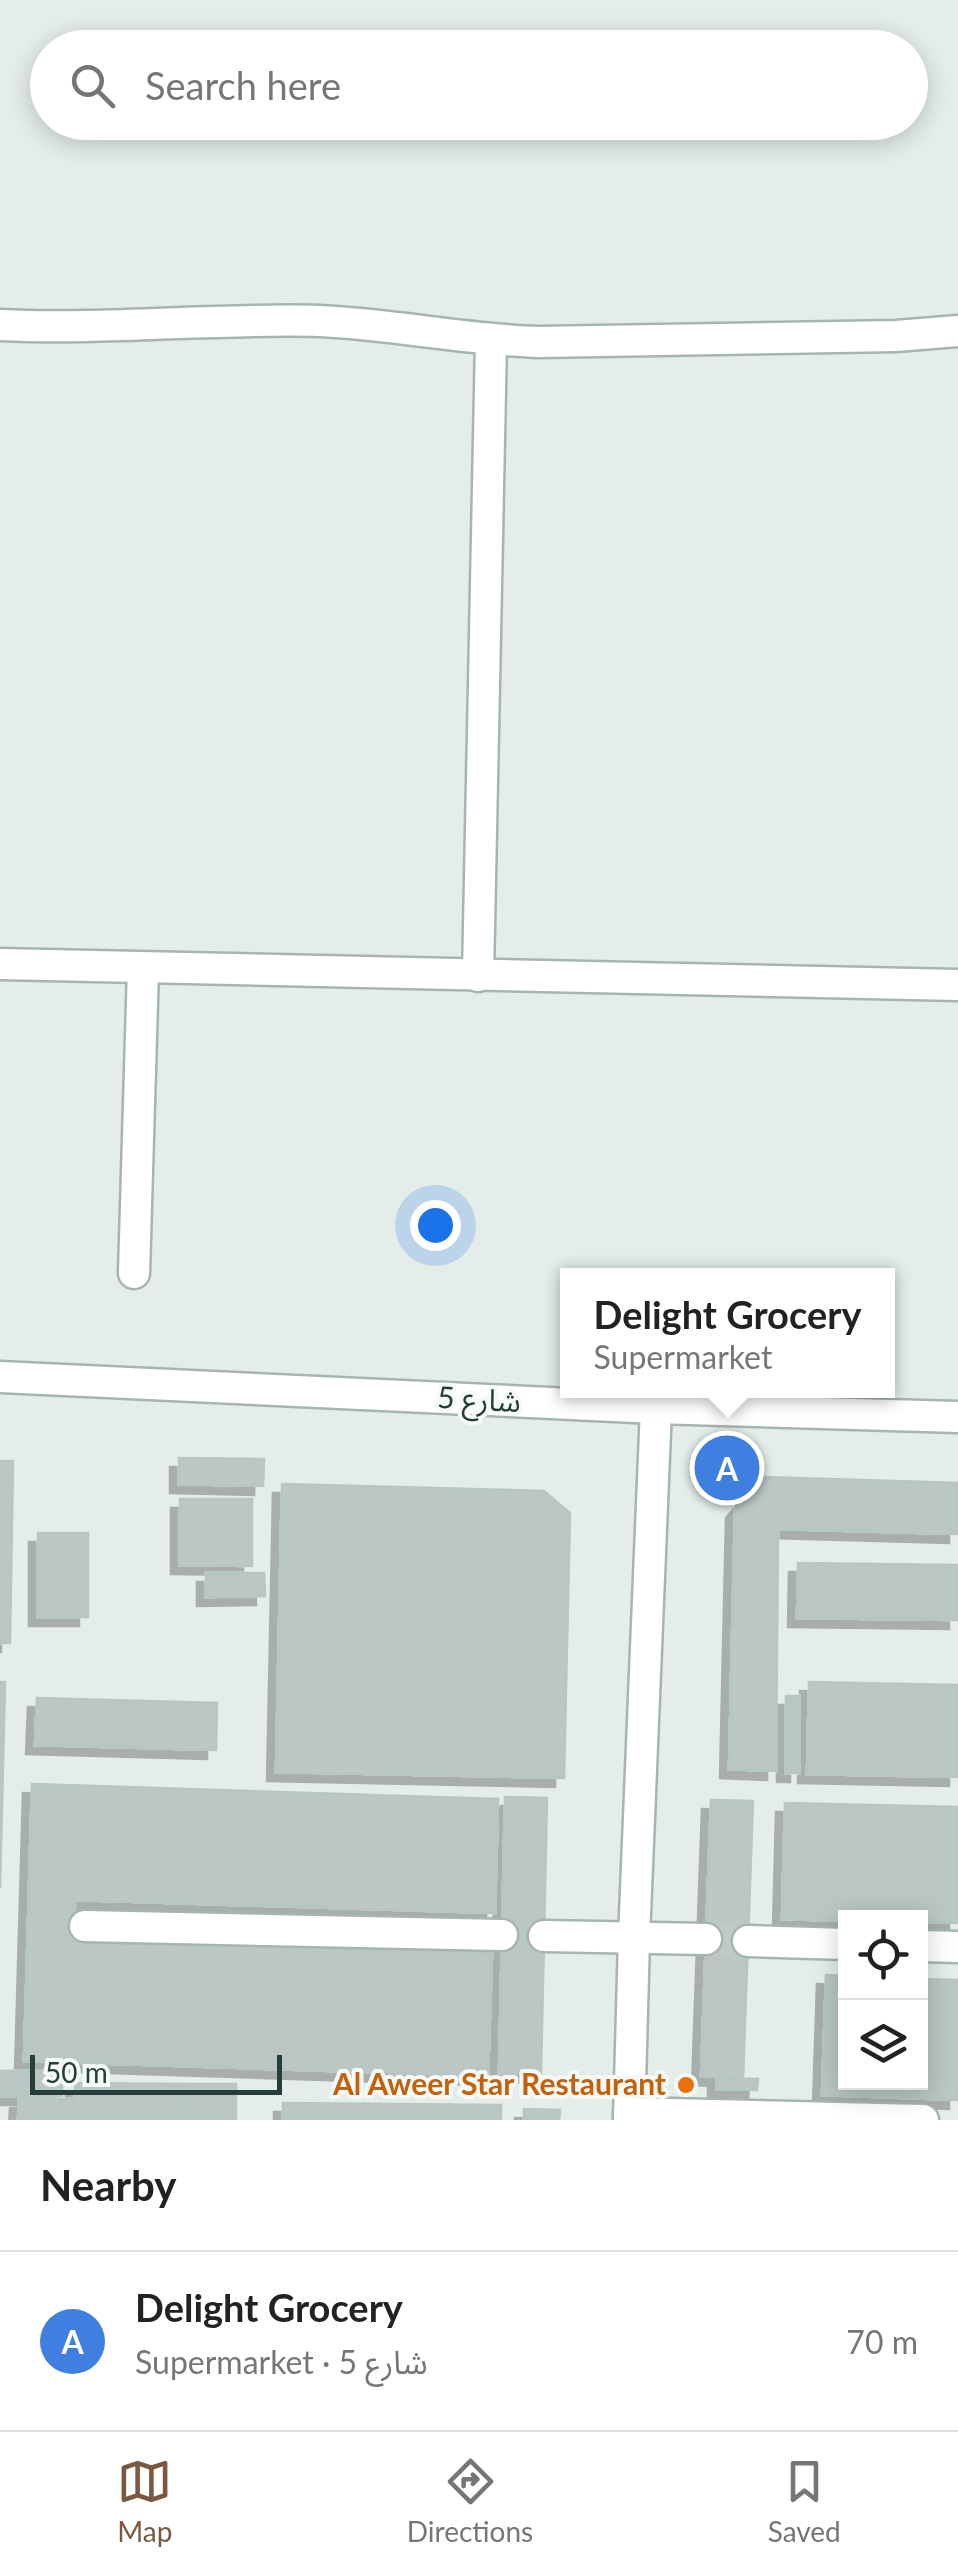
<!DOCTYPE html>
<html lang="en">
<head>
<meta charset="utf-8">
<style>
  body { margin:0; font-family:Lato,"Noto Sans Arabic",sans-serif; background:#f6f6f6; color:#222 }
  .controls { position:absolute; right:30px; bottom:30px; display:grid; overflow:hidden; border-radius:0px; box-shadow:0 5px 25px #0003 }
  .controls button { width:90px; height:90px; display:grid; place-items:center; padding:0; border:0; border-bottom:2px solid #e0e0e0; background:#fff; color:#222; font:50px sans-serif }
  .scale { position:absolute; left:30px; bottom:25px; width:252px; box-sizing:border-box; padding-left:10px; border:5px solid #253d3b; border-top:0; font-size:28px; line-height:35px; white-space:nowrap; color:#253d3b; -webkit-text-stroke:8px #f5f9f8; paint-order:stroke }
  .you { position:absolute; left:435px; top:1225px; width:35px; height:35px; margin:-25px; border:8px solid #fff; border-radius:50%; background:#1a73e8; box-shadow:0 0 0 15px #1a73e833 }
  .badge { display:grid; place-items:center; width:65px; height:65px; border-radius:50%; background:#7b5941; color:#fff; font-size:32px; font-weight:700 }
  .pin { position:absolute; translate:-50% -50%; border:5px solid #fff; box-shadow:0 2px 10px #0006 }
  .popup { position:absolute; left:560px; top:1268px; width:335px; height:130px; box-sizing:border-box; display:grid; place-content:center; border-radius:0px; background:#fff; filter:drop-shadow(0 2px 8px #0005); font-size:32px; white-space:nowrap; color:#767676 }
  .popup b { font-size:38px; color:#222 }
  .popup::after { content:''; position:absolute; left:50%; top:100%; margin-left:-20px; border:20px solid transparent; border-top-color:#fff }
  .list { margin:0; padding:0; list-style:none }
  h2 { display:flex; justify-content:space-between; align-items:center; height:130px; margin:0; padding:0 40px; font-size:42px }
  h2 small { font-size:32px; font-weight:400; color:#767676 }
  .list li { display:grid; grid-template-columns:65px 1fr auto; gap:30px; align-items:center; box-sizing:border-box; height:180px; padding:0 40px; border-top:2px solid #e0e0e0 }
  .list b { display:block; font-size:38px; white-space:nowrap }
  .list p { margin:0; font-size:32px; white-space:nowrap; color:#767676 }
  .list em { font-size:32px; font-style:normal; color:#767676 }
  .icon { flex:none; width:55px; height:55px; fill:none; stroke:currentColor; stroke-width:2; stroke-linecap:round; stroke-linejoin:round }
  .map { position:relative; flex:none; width:958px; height:2120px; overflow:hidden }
  .search { position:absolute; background:#fff; box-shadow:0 5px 25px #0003; left:30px; right:30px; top:30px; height:110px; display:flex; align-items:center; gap:25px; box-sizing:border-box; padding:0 35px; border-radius:55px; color:#767676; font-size:38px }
  .sheet { height:310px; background:#fff }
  nav { display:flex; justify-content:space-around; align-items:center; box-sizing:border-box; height:140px; border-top:2px solid #e0e0e0; background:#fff; font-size:28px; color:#767676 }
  nav a { display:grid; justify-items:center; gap:5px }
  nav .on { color:#7b5941 }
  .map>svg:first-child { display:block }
  .building { fill:#bac7c4; stroke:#b7c6c2; stroke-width:2.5; filter:url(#shadow) }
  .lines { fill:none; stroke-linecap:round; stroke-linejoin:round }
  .minor-tunnel { stroke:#becac7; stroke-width:30; stroke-dasharray:30 15; stroke-linecap:butt }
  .minor-casing { stroke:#a7b5b2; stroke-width:35 }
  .minor { stroke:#fff; stroke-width:30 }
  .food-dot { fill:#e8710a; stroke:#f5f9f8; stroke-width:4 }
  .labels { text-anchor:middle; stroke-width:8; stroke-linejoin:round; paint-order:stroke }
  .street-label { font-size:30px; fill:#253d3b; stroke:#f5f9f8 }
  .food-label { font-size:30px; font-weight:bold; fill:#c56008; stroke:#f5f9f8; text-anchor:end }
</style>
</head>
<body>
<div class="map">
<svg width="958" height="2120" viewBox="0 0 958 2120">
  <defs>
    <filter id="shadow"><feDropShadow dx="-9" dy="9" stdDeviation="0" flood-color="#0004"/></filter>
  </defs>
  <rect width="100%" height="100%" fill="#e4edea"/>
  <!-- building -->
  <g class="building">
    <path d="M179,1458L264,1459L263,1486L179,1484Z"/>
    <path d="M0,1461H13L10,1643H0Z"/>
    <path d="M763,1477L958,1483V1534L778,1529L776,1771L729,1769L735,1509Z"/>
    <path d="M282,1484L544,1491L570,1513L564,1778L276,1772Z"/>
    <path d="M180,1499H252V1566L180,1565Z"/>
    <rect x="38" y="1533" width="50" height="84"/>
    <path d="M798,1563L958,1565V1620L797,1618Z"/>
    <path d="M206,1573H264L265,1596L206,1597Z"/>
    <path d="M0,1682H5L0,1888Z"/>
    <path d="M809,1682L958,1685V1777L807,1774Z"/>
    <rect x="786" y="1696" width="13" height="77"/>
    <path d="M37,1698L217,1703L216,1750L35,1745Z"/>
    <path d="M32,1784L498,1799L495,1913L75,1900L74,1940L492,1953L488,2076L24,2061Z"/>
    <path d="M505,1797L547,1798L541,2074L499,2073Z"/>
    <path d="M711,1800L753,1801L743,2078L701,2076Z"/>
    <path d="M785,1803L958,1807V1923L920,1922V1918H846V1921L782,1919Z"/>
    <path d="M826,1975L846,1976V2082H920V1979L958,1980V2100L822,2095Z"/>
    <path d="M62,2070V2096H0V2071Z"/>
    <path d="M717,2078L758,2079L757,2090L717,2089Z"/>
    <path d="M75,2083L184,2084V2120H18L19,2099H75Z"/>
    <rect x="184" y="2084" width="52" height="36"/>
    <path d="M283,2103L501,2105V2120H283Z"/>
    <path d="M524,2109L560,2110L559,2120H524Z"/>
  </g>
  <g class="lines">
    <!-- minor-tunnel -->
    <path class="minor-tunnel" d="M706,1939L748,1941"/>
    <defs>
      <g id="minor">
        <path d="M0,325C107,330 213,318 319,321C393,324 465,340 539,342L896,336L958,331"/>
        <path d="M0,964L958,985"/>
        <path d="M478,976L491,341"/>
        <path d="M134,1273L143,968"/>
        <path d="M0,1377L656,1408L958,1417"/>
        <path d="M85,1926L502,1935"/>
        <path d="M544,1936L706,1939"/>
        <path d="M748,1941L846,1944"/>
        <path d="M920,1946L958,1947"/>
        <path d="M629,2113L923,2120"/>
        <path d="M629,2120L634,1938L656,1408"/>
      </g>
    </defs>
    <!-- minor casing -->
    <use href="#minor" class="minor-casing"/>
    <!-- minor -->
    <use href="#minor" class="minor"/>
  </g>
  <!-- markers -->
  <circle class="food-dot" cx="686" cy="2085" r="10"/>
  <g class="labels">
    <!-- street labels -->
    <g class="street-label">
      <text transform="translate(479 1400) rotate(3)" y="10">شارع 5</text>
    </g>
    <!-- food labels -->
    <g class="food-label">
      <text x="666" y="2095">Al Aweer Star Restaurant</text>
    </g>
  </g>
</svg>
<div class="controls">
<button><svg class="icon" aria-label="locate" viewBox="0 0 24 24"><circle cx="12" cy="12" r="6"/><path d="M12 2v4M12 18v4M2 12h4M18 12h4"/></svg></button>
<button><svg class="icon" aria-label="layers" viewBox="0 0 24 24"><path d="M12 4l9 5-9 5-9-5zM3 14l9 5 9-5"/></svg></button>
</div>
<div class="scale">50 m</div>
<div class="you"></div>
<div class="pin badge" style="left:727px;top:1468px;background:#3f7fe0">A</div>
<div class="popup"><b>Delight Grocery</b>Supermarket</div>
<div class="search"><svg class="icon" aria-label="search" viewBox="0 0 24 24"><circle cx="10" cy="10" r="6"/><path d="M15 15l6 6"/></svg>Search here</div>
</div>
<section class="sheet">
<h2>Nearby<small></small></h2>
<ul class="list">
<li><span class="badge" style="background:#3f7fe0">A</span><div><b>Delight Grocery</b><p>Supermarket · شارع 5</p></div><em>70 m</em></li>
</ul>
</section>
<nav>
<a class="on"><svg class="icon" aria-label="map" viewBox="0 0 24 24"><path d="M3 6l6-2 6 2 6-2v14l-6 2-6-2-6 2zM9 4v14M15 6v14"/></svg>Map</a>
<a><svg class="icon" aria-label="directions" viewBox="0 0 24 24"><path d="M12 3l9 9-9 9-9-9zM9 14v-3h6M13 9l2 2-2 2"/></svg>Directions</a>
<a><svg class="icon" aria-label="saved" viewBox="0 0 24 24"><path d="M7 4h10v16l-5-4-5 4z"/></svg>Saved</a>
</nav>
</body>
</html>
